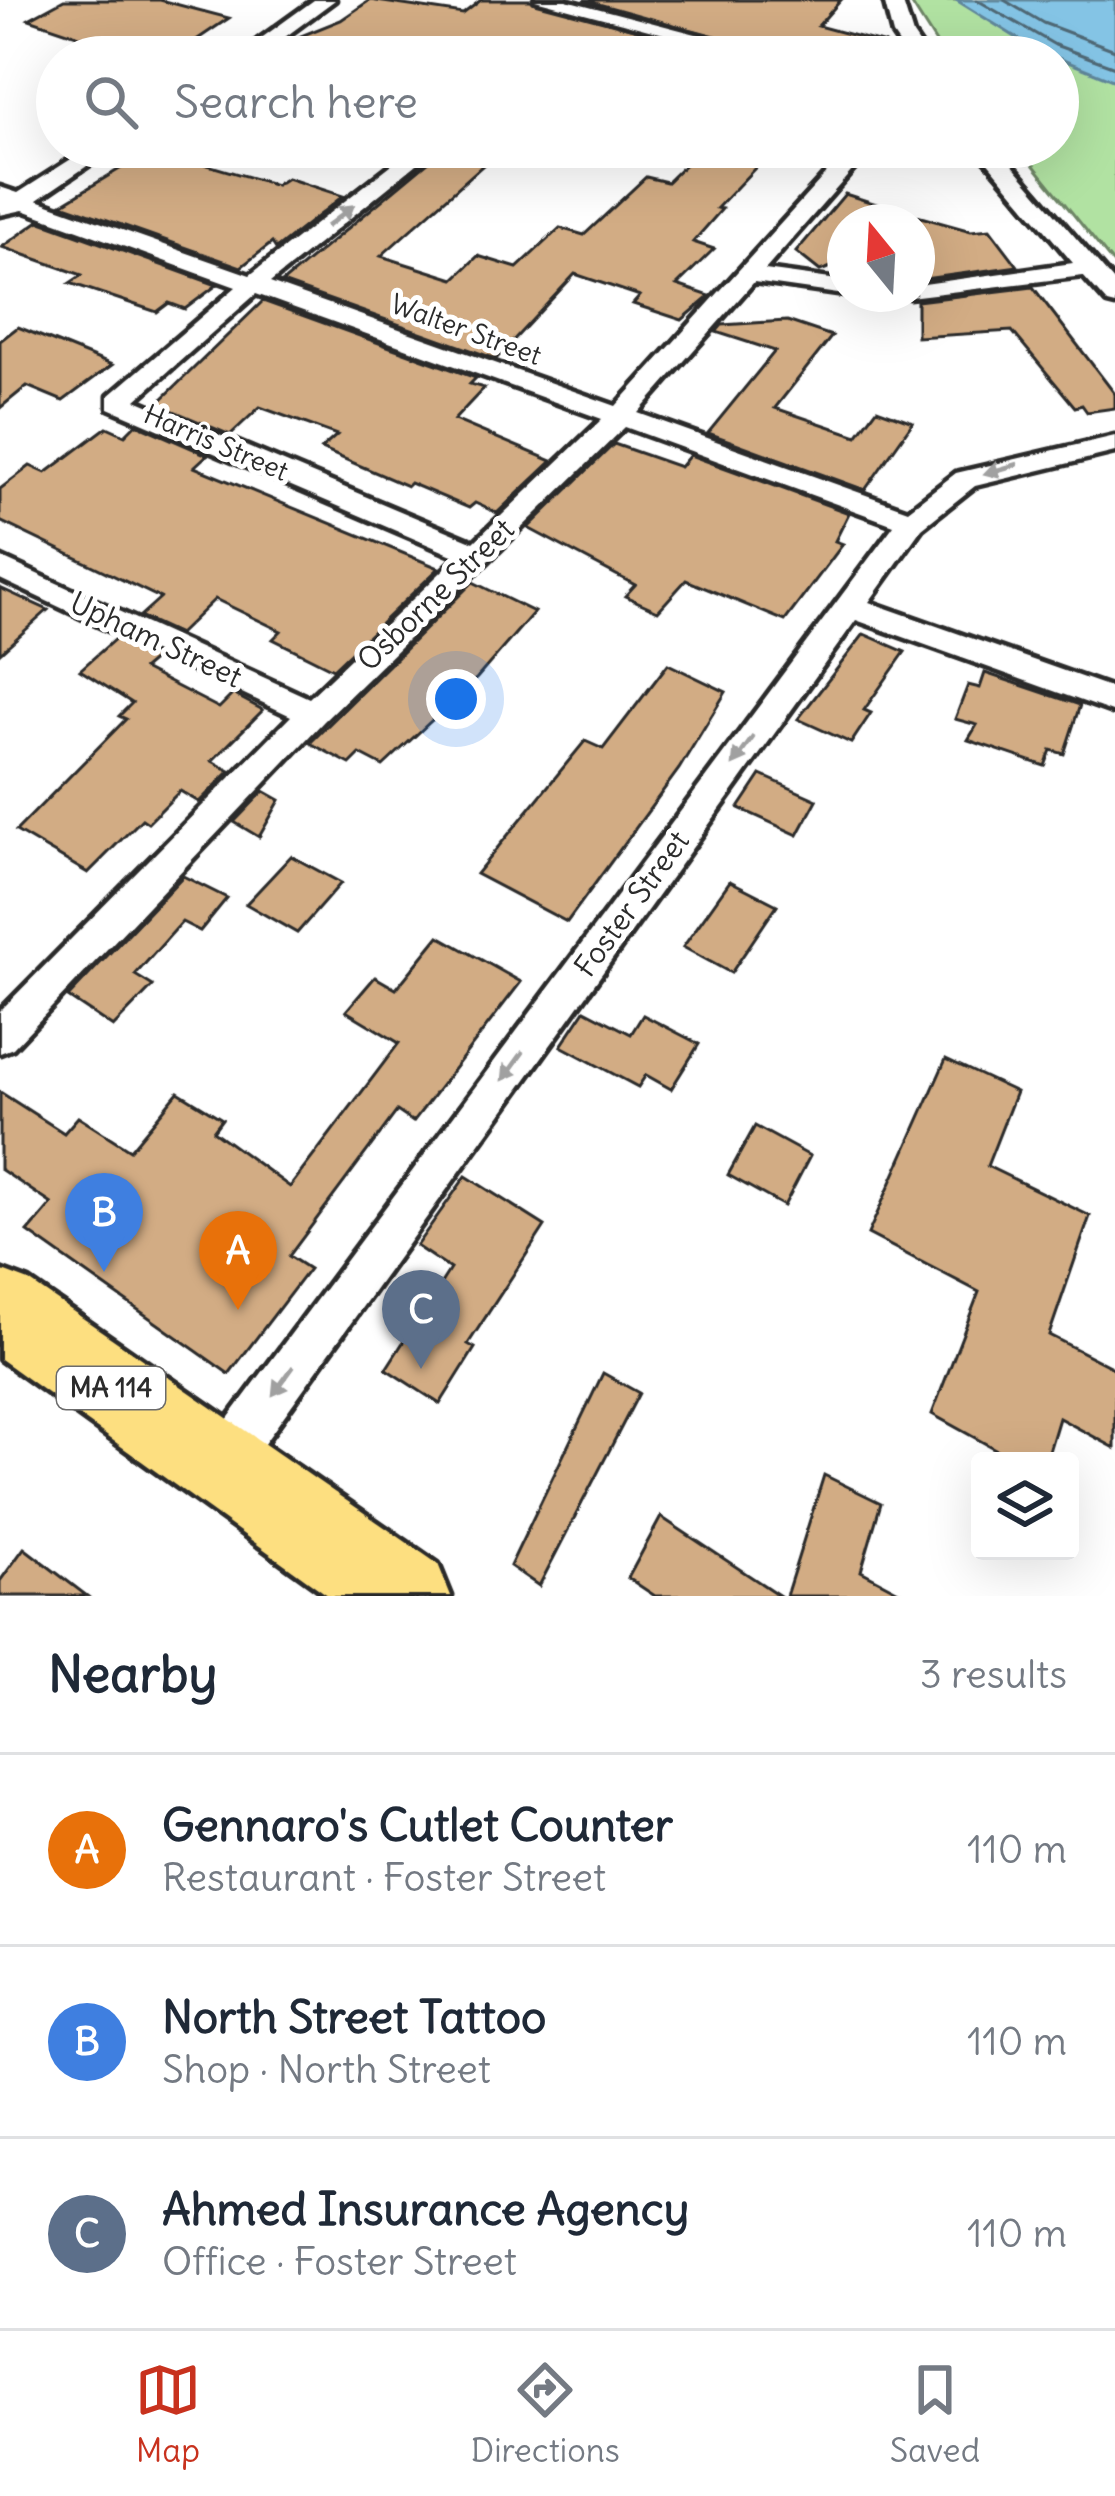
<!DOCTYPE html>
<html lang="en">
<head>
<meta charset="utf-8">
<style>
  body { margin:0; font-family:Delius,sans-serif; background:#f2f2f3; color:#1f2937 }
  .controls { position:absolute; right:36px; bottom:36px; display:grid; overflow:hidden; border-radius:12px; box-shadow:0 12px 48px #0002 }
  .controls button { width:108px; height:108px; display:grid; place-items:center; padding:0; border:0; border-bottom:3px solid #e0e1e3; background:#fff; color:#1f2937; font:60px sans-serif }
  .compass { position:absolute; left:827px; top:204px; width:108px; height:108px; border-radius:50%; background:#fff; box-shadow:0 12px 48px #0002; rotate:342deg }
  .you { position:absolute; left:456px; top:699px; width:42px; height:42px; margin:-30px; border:9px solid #fff; border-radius:50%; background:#1a73e8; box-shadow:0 0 0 18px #1a73e833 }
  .badge { display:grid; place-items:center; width:78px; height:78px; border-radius:50%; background:#c8321e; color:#fff; font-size:39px; font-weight:700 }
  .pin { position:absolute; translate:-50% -99px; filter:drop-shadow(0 3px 6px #0008) }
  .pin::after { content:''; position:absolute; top:63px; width:42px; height:36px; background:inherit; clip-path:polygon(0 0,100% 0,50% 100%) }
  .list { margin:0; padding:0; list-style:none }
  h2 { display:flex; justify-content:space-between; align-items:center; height:156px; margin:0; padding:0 48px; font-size:51px }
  h2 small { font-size:39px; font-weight:400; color:#747a83 }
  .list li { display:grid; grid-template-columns:78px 1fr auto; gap:36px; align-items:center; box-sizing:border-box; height:192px; padding:0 48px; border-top:3px solid #e0e1e3 }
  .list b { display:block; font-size:45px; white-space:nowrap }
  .list p { margin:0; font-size:39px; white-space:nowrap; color:#747a83 }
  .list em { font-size:39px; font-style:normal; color:#747a83 }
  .icon { flex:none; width:66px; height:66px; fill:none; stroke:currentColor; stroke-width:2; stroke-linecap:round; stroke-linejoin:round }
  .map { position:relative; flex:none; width:1115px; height:1596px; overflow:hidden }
  .search { position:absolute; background:#fff; box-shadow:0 12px 48px #0002; left:36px; right:36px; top:36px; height:132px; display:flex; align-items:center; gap:30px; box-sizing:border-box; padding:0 42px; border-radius:66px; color:#747a83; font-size:45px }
  .sheet { height:732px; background:#fff }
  nav { display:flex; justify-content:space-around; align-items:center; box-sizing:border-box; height:168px; border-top:3px solid #e0e1e3; background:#fff; font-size:33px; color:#747a83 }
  nav a { display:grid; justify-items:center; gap:6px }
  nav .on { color:#c8321e }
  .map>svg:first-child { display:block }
  .green { fill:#b1e2a2; stroke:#6e8666; stroke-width:3 }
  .water { fill:#84c4e5; stroke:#60879b; stroke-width:3 }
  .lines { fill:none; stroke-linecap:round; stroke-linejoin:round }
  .shore { stroke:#4f6875; stroke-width:3 }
  .building { fill:#d2ac84; stroke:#2b2b2b; stroke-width:3 }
  .street-casing { stroke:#2b2b2b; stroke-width:9 }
  .highway-casing { stroke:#2b2b2b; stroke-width:9 }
  .street { fill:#fff; fill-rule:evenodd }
  .highway { fill:#fddf80; fill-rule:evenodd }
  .oneway { fill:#a0a0a0 }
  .labels { text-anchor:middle; stroke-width:10; stroke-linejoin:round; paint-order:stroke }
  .far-street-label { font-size:27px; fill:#2b2b2b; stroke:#fff }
  .shield { fill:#fff; stroke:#6b6b6b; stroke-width:3 }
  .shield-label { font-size:27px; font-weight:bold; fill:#2b2b2b }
  .street-label { font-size:30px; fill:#2b2b2b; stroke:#fff }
</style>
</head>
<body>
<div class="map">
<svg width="1115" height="1596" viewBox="0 0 1115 1596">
  <rect width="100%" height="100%" fill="#fff"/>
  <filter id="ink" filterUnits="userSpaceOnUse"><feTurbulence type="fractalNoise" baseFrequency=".00833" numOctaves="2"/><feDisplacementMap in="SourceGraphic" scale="24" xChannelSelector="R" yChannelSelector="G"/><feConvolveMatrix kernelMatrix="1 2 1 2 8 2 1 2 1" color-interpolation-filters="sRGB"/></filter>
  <g filter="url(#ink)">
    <!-- green -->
    <path class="green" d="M909,0H1115V266L1019,147H1058V57H945Z"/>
    <!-- water -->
    <path class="water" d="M956,0H1115V81L1033,48Z"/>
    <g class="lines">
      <!-- shore -->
      <g class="shore">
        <path d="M977,0L1055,45L1115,67"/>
        <path d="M1004,0L1043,23L1115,50"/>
      </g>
    </g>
    <!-- building -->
    <g class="building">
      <path d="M64,0H160L229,18L171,57H142L29,19Z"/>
      <path d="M370,0L463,14L481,0H531L733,57H340L286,42L341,20Z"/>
      <path d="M584,0H841L818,26L885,44L884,57H788Z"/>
      <path d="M156,147H217L197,162L276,185L287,178L343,196L276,249L272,243L241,267L62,204Z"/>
      <path d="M703,147H775L717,208L722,209L693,242L714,249L677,285L710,296L682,320L633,304L640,296L575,274L496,359L282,283L441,151L483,165L381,256L454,279L478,256L517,268L560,228L584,235L646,177L667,182Z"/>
      <path d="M845,194L902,212L874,222H845V262L820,271L796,252Z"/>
      <path d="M917,216L971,231L990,229L1018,266L917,280Z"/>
      <path d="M39,221L217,285L185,309L169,303L157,312L70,283L82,275L2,247Z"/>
      <path d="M1033,287L1115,394V408L1087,412L1082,405L1075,407L1012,331L917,337V301Z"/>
      <path d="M263,301L476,378L470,384L484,388L454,420L552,461L497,513L475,503L469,508L410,483L407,486L321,449L337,435L260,407L230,435L157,404Z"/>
      <path d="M787,321L832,336L775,408L857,436L877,409L913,422L865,490L708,433L775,351L716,332L722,325Z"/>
      <path d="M18,327L112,365L63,401L27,386L0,408V341Z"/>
      <path d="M136,424L207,455L194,467L439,568L333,669L273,639L281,631L215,599L179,634L140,616L160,598L0,521V489L30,466L46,473L107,427L125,435Z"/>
      <path d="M614,444L680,467L690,455L849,513L835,541L843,544L785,621L686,580L658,611L625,596L635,585L528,528Z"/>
      <path d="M473,582L534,612L477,678L383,766L360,754L350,764L310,743Z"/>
      <path d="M0,588L48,610L0,653Z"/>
      <path d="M864,634L905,652L864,710L871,713L851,743L798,719Z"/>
      <path d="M116,638L156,658L143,669L219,708L233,694L263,710L212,761L230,771L199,802L180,791L148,823L142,819L88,873L16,831L126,719L119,716L132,703L80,670Z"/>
      <path d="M668,664L726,692L679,769L567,922L476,874L585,741L603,749Z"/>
      <path d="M985,673L1080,705L1064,754L1051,750L1045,766L968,740L977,725L955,719L968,685L980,688Z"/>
      <path d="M761,775L817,800L798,835L739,808Z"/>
      <path d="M264,791L280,800L259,837L234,822Z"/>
      <path d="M291,856L341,883L297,933L246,904Z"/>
      <path d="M183,876L227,898L200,931L182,922L135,975L153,986L113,1027L68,997Z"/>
      <path d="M730,881L777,905L731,973L683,947Z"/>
      <path d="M439,936L521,982L413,1122L397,1111L289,1256L309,1269L229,1374L28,1232L52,1204L0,1169V1092L64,1133L78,1117L130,1150L178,1092L222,1119L213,1131L290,1187L399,1043L346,1011L375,977L396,989Z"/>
      <path d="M585,1010L631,1034L643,1015L699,1044L671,1089L646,1075L638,1087L561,1046Z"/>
      <path d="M946,1059L1016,1092L987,1166L1090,1216L1049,1335L1115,1369V1448L1059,1418L1046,1461H1017L932,1414L979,1292L868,1234Z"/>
      <path d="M755,1126L810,1156L784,1206L728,1175Z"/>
      <path d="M466,1176L545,1226L468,1344L475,1348L440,1404L386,1369L450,1269L416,1246Z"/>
      <path d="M603,1373L639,1393L539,1586L510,1566Z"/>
      <path d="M824,1475L881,1503L861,1571L908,1596H786Z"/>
      <path d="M661,1517L780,1596H655L628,1578Z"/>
      <path d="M24,1548L87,1596H0V1581Z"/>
    </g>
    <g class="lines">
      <defs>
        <g id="street">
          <path d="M314,0H335L258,57H235Z"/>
          <path d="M535,0H566L784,57H751Z"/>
          <path d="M884,0H902L913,35L928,57H908L893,35Z"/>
          <path d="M90,147H115L37,200L250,275L414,147H438L270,283L616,406L850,147H873L765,270L845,281V294H849L845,295L754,282L638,413L908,510L956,473L1115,436V452L975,486L922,528L869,602L1115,689V713L856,620L238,1480L222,1487L206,1480L199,1464L206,1448L894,525L625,427L324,721L13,1048L0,1053V1011L291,716L0,579V557L309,698L457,557L109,408V396L236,287L23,210L0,215V187L18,193ZM256,294L602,419L474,542L136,400Z"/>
          <path d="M975,147H997L1115,283V305L1107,303L1083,276L909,297L917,294V285L1073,263Z"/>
        </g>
        <path id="highway" d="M0,1270L29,1281L438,1564L451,1596H329L0,1359Z"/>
      </defs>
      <!-- street casing -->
      <use href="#street" class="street-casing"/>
      <!-- highway casing -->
      <use href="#highway" class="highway-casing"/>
      <!-- street -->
      <use href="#street" class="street"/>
      <!-- highway -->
      <use href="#highway" class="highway"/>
    </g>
    <!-- one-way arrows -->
    <defs><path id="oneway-solid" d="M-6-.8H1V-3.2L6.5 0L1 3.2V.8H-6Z" transform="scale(3)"/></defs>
    <g class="oneway">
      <use href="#oneway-solid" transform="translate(340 216) rotate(-38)"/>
      <use href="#oneway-solid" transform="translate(1001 469) rotate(164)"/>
      <use href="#oneway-solid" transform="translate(743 751) rotate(126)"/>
      <use href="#oneway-solid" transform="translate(513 1066) rotate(126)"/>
      <use href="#oneway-solid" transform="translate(283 1381) rotate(126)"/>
    </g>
  </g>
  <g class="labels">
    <!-- far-street labels -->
    <g class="far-street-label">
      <text transform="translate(466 330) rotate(20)" y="9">Walter Street</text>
      <text transform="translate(216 443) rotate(23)" y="9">Harris Street</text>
    </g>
    <!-- shield labels -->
    <rect class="shield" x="57" y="1367" width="108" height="42" rx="9"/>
    <g class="shield-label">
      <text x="111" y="1397">MA 114</text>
    </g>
    <!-- street labels -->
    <g class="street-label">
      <text transform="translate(436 595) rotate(-44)" y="10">Osborne Street</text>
      <text transform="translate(156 640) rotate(25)" y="10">Upham Street</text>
      <text transform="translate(632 904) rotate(-54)" y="10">Foster Street</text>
    </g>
  </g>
</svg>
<div class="controls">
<button><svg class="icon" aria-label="layers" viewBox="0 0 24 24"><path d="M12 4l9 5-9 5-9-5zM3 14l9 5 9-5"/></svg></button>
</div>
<svg class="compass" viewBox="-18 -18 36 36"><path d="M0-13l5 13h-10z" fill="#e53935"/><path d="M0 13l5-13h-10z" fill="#747a83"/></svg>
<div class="you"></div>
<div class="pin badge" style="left:238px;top:1310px;background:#e8710a">A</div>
<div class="pin badge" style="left:104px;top:1272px;background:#3f7fe0">B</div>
<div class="pin badge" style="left:421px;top:1369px;background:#5c6f8a">C</div>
<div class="search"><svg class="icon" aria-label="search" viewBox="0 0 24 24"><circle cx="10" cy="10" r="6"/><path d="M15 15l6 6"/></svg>Search here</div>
</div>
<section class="sheet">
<h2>Nearby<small>3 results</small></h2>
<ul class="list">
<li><span class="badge" style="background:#e8710a">A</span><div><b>Gennaro's Cutlet Counter</b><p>Restaurant · Foster Street</p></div><em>110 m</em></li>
<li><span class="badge" style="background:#3f7fe0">B</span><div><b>North Street Tattoo</b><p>Shop · North Street</p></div><em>110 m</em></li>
<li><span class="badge" style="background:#5c6f8a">C</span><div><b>Ahmed Insurance Agency</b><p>Office · Foster Street</p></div><em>110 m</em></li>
</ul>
</section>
<nav>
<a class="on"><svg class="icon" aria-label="map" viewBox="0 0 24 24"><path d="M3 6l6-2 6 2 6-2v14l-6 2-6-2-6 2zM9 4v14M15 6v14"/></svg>Map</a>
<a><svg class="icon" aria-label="directions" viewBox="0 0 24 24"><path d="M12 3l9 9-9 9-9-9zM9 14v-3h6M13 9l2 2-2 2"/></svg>Directions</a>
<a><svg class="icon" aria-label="saved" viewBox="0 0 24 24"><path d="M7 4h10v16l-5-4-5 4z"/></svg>Saved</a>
</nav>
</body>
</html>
